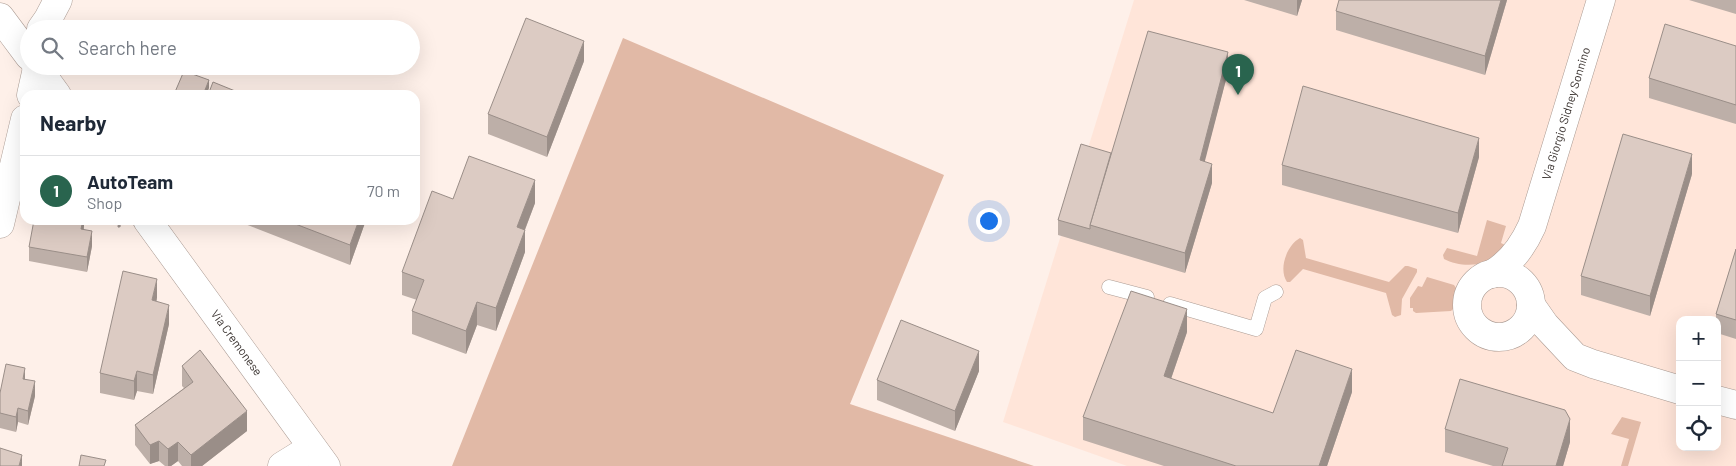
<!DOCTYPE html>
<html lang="en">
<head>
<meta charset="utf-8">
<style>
  body { margin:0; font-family:Barlow,sans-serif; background:#f6f6f7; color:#1f2937 }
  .controls { position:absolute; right:15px; bottom:15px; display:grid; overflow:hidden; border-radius:10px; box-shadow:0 5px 20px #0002 }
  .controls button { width:45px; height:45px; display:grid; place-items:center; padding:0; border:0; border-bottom:1px solid #e0e1e3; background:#fff; color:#1f2937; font:25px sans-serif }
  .you { position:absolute; left:988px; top:220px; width:18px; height:18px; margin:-12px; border:4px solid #fff; border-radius:50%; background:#1a73e8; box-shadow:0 0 0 8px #1a73e833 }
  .badge { display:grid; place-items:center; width:32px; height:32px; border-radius:50%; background:#29644e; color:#fff; font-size:16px; font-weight:700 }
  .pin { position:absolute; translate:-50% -41px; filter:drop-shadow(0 1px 2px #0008) }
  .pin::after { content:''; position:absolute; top:26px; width:18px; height:15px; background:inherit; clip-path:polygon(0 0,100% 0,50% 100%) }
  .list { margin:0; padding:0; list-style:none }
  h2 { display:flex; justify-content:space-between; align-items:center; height:65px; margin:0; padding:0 20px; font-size:21px }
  h2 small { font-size:16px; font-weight:400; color:#747a83 }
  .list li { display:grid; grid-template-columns:32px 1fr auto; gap:15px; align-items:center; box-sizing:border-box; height:70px; padding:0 20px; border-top:1px solid #e0e1e3 }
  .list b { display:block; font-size:19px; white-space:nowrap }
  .list p { margin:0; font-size:16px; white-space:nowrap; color:#747a83 }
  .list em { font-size:16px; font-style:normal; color:#747a83 }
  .icon { flex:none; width:28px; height:28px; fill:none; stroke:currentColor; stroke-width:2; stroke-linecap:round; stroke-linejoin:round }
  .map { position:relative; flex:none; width:1736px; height:466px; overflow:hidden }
  .search { position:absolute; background:#fff; box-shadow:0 5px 20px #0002; left:20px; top:20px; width:400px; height:55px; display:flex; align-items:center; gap:12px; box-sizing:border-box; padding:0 18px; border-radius:28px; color:#747a83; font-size:19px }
  .panel { position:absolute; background:#fff; box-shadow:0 5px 20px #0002; left:20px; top:90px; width:400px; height:135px; border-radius:15px }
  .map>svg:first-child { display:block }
  .built { fill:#ffe5d9; fill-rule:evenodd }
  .green { fill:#e1b9a6 }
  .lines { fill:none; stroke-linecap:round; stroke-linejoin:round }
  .lane-casing { stroke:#ac9c94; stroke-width:15 }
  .street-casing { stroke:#ac9c94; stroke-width:29 }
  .secondary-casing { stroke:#ac9c94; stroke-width:29 }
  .path { stroke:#a19691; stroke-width:3; stroke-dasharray:4 2.5; stroke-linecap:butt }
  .lane { stroke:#fff; stroke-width:14 }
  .street { stroke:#fff; stroke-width:28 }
  .secondary { stroke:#fff; stroke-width:28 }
  .wall { fill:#bdafa8 }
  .shaded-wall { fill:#9a8e88 }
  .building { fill:#dccbc3; stroke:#9a8e88 }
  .labels { text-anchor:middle; stroke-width:5; stroke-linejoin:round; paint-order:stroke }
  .street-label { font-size:12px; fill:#3a3330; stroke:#fff }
</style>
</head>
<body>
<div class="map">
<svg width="1736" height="466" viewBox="0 0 1736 466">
  <rect width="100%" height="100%" fill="#fef0e9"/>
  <!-- built -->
  <path class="built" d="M1134,0H1736V466H1127L1003,422ZM1680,320H1717V447H1680Z"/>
  <!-- green -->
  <g class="green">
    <path d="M623,38L944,175L850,404L1034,466H452Z"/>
    <path d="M1487,220L1506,226L1501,243L1505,245C1495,267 1463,269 1444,259L1443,255L1447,248L1477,256Z"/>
    <path d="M1300,238L1303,240L1306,258L1389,282L1405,266H1408L1417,269V272L1402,299L1401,315L1395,317L1392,315L1386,293L1303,269L1290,282H1287C1278,269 1287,245 1300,238Z"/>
    <path d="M1427,277L1454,285L1456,288L1453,309L1451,311L1416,313L1413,311V308H1410V298L1418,286L1422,287Z"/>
    <path d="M1622,417L1641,422L1628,466H1621L1629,439L1611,434Z"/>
  </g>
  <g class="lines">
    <defs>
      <g id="lane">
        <path d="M1109,287L1147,297"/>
        <path d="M1170,304L1256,329L1265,298L1276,292"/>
      </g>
      <g id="street">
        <path d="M41,29L48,19L58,0"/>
        <path d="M31,95L37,68"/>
        <path d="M0,224L25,119"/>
        <circle cx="1499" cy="305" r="32"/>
        <path id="s1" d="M1492,274C1511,263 1523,246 1532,226L1601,0"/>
        <path d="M1531,305L1545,325L1575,357L1593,364L1680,390"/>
        <path d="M1717,400L1736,405"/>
        <path d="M282,466L311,448"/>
      </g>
      <g id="secondary">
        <path d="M0,17L29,56"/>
        <path d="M36,66L57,95"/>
        <path id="s2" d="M147,220L326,466"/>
      </g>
    </defs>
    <!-- lane casing -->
    <use href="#lane" class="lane-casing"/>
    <!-- street casing -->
    <use href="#street" class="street-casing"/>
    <!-- secondary casing -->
    <use href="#secondary" class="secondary-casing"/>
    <!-- path -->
    <path class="path" d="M114,220L120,227"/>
    <!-- lane -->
    <use href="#lane" class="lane"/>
    <!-- street -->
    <use href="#street" class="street"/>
    <!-- secondary -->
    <use href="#secondary" class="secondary"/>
  </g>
  <!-- wall -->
  <g class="wall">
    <path d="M1244,0H1302L1297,16Z"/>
    <path d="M1507,0L1485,75L1336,30V11Z"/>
    <path d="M1689,0H1736V14Z"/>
    <path d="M1736,46V124L1649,98V78Z"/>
    <path d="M584,61L547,157L488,134V114Z"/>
    <path d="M1228,72L1204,162L1212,183L1185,273L1058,235V220L1111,153Z"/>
    <path d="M209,88L206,95H175V92Z"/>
    <path d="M1479,157L1458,233L1282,185V165Z"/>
    <path d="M1692,174L1650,316L1581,295V276Z"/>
    <path d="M453,199L535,203L525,230V252L496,331L477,325L466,354L412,334V311L417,300L402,295V272Z"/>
    <path d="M84,220V230L92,246L87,272L29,261V247Z"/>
    <path d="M245,220H366L350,265L245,224Z"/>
    <path d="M1736,249V339L1717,333V320H1716V314Z"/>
    <path d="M157,298L156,302L169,324L153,394L137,391L134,400L100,393V373Z"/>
    <path d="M1187,332L1171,379L1273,413L1352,392L1327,466H1164L1083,440V417Z"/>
    <path d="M182,366L247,431L202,466H182L178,461L171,466H165L159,461L150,464L135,445V425L184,388L182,386Z"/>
    <path d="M979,371L955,431L877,400V380Z"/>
    <path d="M25,379L35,396L28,425L18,422L16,432L0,428V393Z"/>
    <path d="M1445,429L1570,442L1563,466H1493L1445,452Z"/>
  </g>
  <!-- shaded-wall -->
  <g class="shaded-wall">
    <path d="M1297,0H1302L1297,16Z"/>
    <path d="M1501,0H1507L1485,75V56Z"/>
    <path d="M584,41V61L547,157V137Z"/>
    <path d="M1228,52V72L1200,180V160Z"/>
    <path d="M209,80V88L206,95H203Z"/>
    <path d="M1479,138V157L1458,233V213Z"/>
    <path d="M1692,154V174L1650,316V296Z"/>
    <path d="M1212,164V183L1185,273V253Z"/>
    <path d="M535,180V203L517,250V227Z"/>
    <path d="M83,220H84V226L81,244V229Z"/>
    <path d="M359,220H366L350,265V245Z"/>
    <path d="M525,230V252L496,331V308Z"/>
    <path d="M92,231V246L87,272V257Z"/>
    <path d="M157,279V298L152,320V300Z"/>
    <path d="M477,302V325L466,354V331Z"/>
    <path d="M169,305V324L153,394V375Z"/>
    <path d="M1187,309V332L1164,399V376Z"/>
    <path d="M979,351V371L955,431V411Z"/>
    <path d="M25,368V382L23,379Z"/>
    <path d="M1352,369V392L1327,466H1319Z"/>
    <path d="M137,371V391L134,400V381Z"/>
    <path d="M35,381V396L28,425V411Z"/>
    <path d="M18,408V422L16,432V417Z"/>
    <path d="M247,411V431L202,466H191V455Z"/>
    <path d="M1570,419V442L1563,466H1556Z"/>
    <path d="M159,441V461L150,464V445Z"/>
    <path d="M178,442V461L171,466H168V449Z"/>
    <path d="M22,455V466H19Z"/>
  </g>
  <!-- building -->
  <g class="building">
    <path d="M1339,0H1501L1485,56L1336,11Z"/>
    <path d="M526,18L584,41L547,137L488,114Z"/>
    <path d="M1665,24L1736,46V105L1649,78Z"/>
    <path d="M1148,31L1228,52L1200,160L1212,164L1185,253L1090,225Z"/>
    <path d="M184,71L209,80L203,95H183L175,92Z"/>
    <path d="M213,82L245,95H208Z"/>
    <path d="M1303,86L1479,138L1458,213L1282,165Z"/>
    <path d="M1623,134L1692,154L1650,296L1581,276Z"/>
    <path d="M1081,144L1111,153L1090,225V229L1058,220Z"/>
    <path d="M469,156L535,180L517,227L525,230L496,308L477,302L466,331L412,311L424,280L402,272L432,191L453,199Z"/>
    <path d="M34,220H83L81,229L92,231L87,257L29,247Z"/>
    <path d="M285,220H359L350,245Z"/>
    <path d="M1736,249V320L1716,314Z"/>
    <path d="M123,271L157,279L152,300L169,305L153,375L137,371L134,381L100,373Z"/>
    <path d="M1131,291L1187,309L1164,376L1273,413L1296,350L1352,369L1319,466H1236L1083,417Z"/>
    <path d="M901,320L979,351L955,411L877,380Z"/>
    <path d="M200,350L247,411L191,455L178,442L168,449L159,441L150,445L135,425L193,382L182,366Z"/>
    <path d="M6,364L25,368L23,379L35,381L28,411L18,408L16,417L0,413V393Z"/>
    <path d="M1460,379L1565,410L1570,419L1556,466H1502L1508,448L1445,429Z"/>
    <path d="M0,448L22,455L19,466H0Z"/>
    <path d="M81,455L106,460L104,466H79Z"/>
  </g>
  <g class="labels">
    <!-- street labels -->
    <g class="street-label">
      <text dy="4" stroke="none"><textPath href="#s1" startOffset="181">Via Giorgio Sidney Sonnino</textPath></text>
      <text dy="4" stroke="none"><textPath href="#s2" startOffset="152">Via Cremonese</textPath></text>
    </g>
  </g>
</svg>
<div class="controls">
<button>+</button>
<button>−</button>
<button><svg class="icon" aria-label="locate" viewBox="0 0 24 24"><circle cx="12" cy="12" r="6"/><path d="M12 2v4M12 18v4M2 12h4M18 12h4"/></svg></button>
</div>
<div class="you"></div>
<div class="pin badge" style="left:1238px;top:95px">1</div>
<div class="search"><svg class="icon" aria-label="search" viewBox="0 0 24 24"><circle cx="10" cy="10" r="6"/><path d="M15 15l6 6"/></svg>Search here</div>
<section class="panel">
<h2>Nearby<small></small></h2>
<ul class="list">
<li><span class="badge">1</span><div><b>AutoTeam</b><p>Shop</p></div><em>70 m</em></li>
</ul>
</section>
</div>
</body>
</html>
